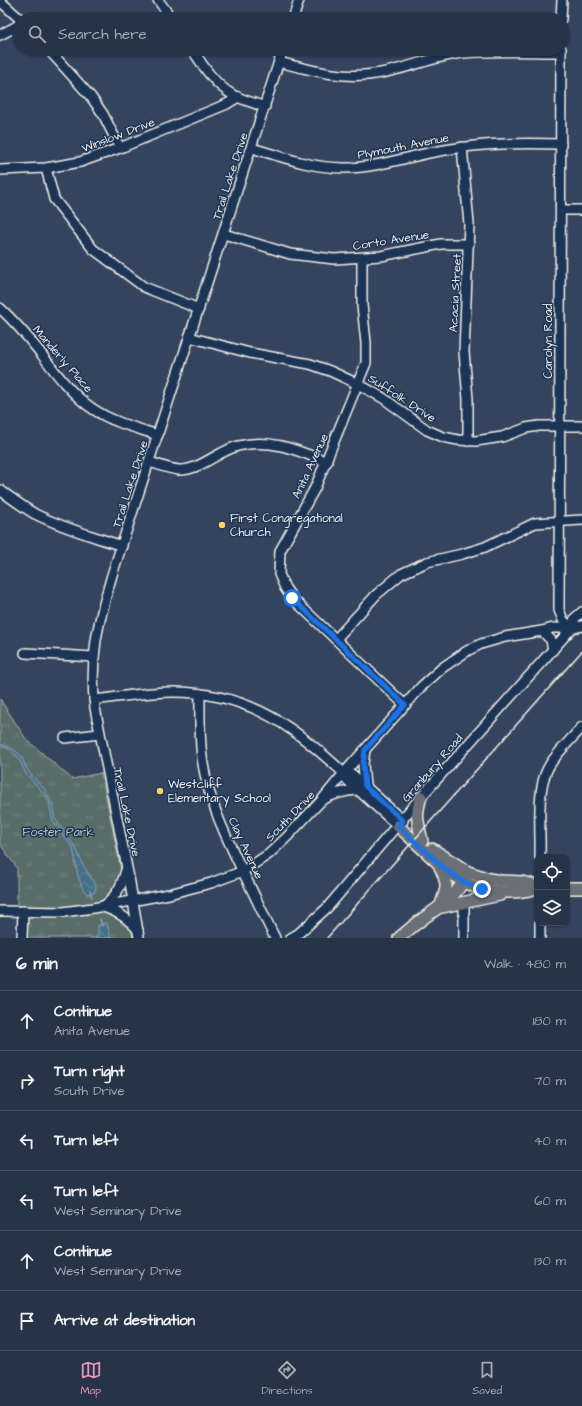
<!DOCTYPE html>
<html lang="en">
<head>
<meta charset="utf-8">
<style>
  body { margin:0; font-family:"Architects Daughter",sans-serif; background:#2f3b4e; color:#f1f3f6 }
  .controls { position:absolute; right:12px; bottom:12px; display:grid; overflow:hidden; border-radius:8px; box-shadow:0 1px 3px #0004 }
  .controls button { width:36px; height:36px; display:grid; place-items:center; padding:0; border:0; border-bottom:1px solid #434e60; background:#273347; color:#f1f3f6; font:20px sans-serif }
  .stop { position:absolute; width:12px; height:12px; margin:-9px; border:3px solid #1a73e8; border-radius:50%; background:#fff }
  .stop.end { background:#1a73e8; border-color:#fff; box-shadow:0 1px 4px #0008 }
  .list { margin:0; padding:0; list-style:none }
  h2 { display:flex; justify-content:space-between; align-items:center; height:52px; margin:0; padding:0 16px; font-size:17px }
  h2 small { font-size:13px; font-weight:400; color:#a4aab4 }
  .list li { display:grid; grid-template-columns:26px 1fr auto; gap:12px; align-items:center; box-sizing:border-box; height:60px; padding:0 16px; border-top:1px solid #434e60 }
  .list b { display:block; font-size:15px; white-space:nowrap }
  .list p { margin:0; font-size:13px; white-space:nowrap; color:#a4aab4 }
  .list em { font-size:13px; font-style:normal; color:#a4aab4 }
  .icon { flex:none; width:22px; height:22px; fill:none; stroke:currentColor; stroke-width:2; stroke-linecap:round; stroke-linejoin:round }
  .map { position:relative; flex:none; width:582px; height:938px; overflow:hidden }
  .search { position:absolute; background:#273347; box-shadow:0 1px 3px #0004; left:12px; right:12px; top:12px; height:44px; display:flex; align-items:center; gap:10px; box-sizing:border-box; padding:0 14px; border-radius:22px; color:#a4aab4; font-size:15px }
  .sheet { height:412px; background:#273347 }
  nav { display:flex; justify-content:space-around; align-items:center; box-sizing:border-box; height:56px; border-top:1px solid #434e60; background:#273347; font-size:11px; color:#a4aab4 }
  nav a { display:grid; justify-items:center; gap:2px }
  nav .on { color:#e797bd }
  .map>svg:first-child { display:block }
  .park { fill:url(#park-tufts); stroke:#a6afa8 }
  .water { fill:url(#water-waves); stroke:#8aa3b0 }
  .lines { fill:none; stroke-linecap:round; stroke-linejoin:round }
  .stream { stroke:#8aa3b0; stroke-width:1.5 }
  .minor-casing { stroke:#f4f1e8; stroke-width:12 }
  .major-casing { stroke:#f4f1e8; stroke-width:14 }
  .minor { stroke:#1d3557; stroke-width:9 }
  .major { stroke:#6b6f75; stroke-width:11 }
  .rail { stroke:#f4f1e8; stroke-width:1.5 }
  .route { stroke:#1a73e8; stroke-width:5 }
  .poi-dot { fill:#ffd166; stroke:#1d3557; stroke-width:1.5 }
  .labels { text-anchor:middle; stroke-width:3; stroke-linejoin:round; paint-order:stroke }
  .street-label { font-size:12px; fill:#f4f1e8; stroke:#1d3557 }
  .poi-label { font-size:12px; fill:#f4f1e8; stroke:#1d3557; text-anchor:start }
  .park-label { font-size:12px; fill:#bec3bb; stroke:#1d3557 }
</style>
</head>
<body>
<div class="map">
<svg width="582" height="938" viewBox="0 0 582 938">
  <defs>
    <pattern id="park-tufts" width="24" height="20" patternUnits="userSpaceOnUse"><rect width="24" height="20" fill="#596d68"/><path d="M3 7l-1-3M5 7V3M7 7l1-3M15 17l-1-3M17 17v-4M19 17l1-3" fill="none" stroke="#71827e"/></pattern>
    <pattern id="water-waves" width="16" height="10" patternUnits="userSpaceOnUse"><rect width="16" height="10" fill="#446f8b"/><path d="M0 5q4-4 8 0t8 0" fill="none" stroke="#60849b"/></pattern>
  </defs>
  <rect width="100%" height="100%" fill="#34445f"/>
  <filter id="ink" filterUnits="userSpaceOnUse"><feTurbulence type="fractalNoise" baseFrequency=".025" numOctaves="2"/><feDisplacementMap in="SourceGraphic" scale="8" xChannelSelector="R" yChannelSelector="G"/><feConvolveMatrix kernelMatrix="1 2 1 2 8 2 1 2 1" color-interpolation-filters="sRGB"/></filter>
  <g filter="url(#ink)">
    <!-- park -->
    <path class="park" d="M0,699L26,739L72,779L101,773L121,870L120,878L111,895L99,902L102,911L115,914L131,929L133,938H26V906H17V868L0,844Z"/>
    <!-- water -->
    <g class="water">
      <path d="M0,744L11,748L17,752L21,756L28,771L45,790L52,803L55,819L76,848L83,865L96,886L95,892L87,894L83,890L78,876L73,848L53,821L49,802L46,796L26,774L18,757L9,749L0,746Z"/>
      <path d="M104,923H107L111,938H95L98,936V926Z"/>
    </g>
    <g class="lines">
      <!-- stream -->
      <g class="stream">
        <path d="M90,891L92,897"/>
        <path d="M100,919L102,926"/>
      </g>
      <defs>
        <g id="minor">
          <path d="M158,0L172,19"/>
          <path d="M0,1L20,19"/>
          <path d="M293,19L299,0"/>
          <path d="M561,19L562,0"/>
          <path d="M0,35L19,25"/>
          <path d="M48,49L91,97L103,114L120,148"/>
          <path d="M192,49C203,66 215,85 233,95C243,100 254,103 265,107"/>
          <path d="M561,49L559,610L563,620L572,628"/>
          <path d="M279,62C314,71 345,80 381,73C409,68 435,56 463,53C495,50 529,52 561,52"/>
          <path d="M462,147L469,224L464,352L468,399V441"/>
          <path d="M252,148C282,157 312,168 344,168C378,168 412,155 445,150C483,143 522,143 561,144"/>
          <path d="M46,168L54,199L93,249L144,287L199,309"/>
          <path d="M0,170L46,168L80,162L120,148L227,104L238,97"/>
          <path d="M561,210H582"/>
          <path d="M224,234L290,254L334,259L381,256L441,244H469"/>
          <path d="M362,258V305L366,343V363L315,488L280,551L279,574L285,588L292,598L405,705"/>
          <path d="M0,308C14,321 27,336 39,351C55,372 71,394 93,409C112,422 136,428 158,435"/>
          <path d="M189,337L250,353L310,364L330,371L358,384L383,398L427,430L443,437L458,440L476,441L502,437L526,428L539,426H582"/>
          <path d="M150,462C159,465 169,469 179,470C199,471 218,451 238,446C271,438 297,450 327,462"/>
          <path d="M0,490C11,498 23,507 35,514C63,528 93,536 122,546"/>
          <path d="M542,631L551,640L553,650"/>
          <path d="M336,639L376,595L401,574L427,562L462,554L485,547L535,523L582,520"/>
          <path d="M25,653L94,657"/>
          <path d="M200,694C200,717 199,741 203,764C209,802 226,837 243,872C254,894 264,916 275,938"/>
          <path d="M94,700C120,697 146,692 173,692C216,692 257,705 292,730C311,743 327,758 344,773L353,775L403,821"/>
          <path d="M65,738L99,734"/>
          <path d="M365,750L363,764L365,786"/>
          <path d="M344,773L347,780L398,826"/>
          <path d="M324,799C335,793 345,791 357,790"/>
          <path d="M540,857C541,832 536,789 548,768C556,753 571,740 582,727"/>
          <path d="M464,902V938"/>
          <path d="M104,906C117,895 122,885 126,870"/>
          <path d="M103,907C119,912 127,918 138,930"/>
          <path d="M0,911L63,912L93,908L169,894L211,883L243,871L269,854L287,837L321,801L344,773L422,686L442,668L467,651L481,644L505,637L542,631L553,628H572L582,626"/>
          <path d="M22,938L23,911"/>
          <path d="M139,938L130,883L95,708C89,657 98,623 112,575L283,49"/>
          <path d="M291,938L298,934L327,908L421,797L572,628L575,618L582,612"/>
          <path d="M540,938V923"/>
        </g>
        <g id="major">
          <path d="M421,797C415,815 418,823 422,841"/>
          <path d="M398,826C411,838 424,850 437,862C445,869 454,877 464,882C487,893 514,895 537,888"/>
          <path d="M432,849L468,872L489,879L501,881L522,882L537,886"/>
          <path d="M567,888H582"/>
          <path d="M440,907C447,888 449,885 440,867"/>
          <path d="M442,907L500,895"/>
          <path d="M399,938C408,930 418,922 428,915C444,904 458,894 466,876"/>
        </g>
      </defs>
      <!-- minor casing -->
      <use href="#minor" class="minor-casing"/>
      <!-- major casing -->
      <use href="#major" class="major-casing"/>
      <!-- minor -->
      <use href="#minor" class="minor"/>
      <!-- major -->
      <use href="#major" class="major"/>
      <!-- rail -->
      <path class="rail" d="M327,938L582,651"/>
    </g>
  </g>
  <g class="lines" filter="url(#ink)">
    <!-- route -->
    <path class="route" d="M292,598L405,705L365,750L363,764L365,786L403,821L398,826L446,870L464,882L482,889"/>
  </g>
  <!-- markers -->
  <g class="poi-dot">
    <circle cx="222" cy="525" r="4"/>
    <circle cx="160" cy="791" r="4"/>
  </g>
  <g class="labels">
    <!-- street labels -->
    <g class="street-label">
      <text transform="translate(118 135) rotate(-21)" y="4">Winslow Drive</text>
      <text transform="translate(403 146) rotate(-11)" y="4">Plymouth Avenue</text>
      <text transform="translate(230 176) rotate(-72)" y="4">Trail Lake Drive</text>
      <text transform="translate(391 240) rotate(-9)" y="4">Corto Avenue</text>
      <text transform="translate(455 293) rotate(-87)" y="4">Acacia Street</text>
      <text transform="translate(548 341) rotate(-90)" y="4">Carolyn Road</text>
      <text transform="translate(63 359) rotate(49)" y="4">Manderly Place</text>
      <text transform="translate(402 398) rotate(33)" y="4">Suffolk Drive</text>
      <text transform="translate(310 466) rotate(-65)" y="4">Anita Avenue</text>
      <text transform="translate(130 484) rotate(-72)" y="4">Trail Lake Drive</text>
      <text transform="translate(432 768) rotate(-49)" y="4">Granbury Road</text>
      <text transform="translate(127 812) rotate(78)" y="4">Trail Lake Drive</text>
      <text transform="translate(290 816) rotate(-46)" y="4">South Drive</text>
      <text transform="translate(246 848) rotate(65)" y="4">Clay Avenue</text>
    </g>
    <!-- poi labels -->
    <g class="poi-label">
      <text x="230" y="522">First Congregational<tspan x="230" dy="14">Church</tspan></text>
      <text x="168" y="788">Westcliff<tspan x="168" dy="14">Elementary School</tspan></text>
    </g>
    <!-- park labels -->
    <g class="park-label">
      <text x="58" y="836">Foster Park</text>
    </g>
  </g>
</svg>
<div class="controls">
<button><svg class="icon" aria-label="locate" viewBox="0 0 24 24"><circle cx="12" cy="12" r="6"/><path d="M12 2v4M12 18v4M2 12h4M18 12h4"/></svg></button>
<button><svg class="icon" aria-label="layers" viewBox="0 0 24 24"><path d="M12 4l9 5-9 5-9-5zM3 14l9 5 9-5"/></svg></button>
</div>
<div class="stop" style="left:292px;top:598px"></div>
<div class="stop end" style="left:482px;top:889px"></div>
<div class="search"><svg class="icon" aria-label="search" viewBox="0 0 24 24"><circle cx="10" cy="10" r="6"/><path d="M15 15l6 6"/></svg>Search here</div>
</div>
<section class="sheet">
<h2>6 min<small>Walk · 480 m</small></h2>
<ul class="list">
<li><svg class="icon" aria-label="ahead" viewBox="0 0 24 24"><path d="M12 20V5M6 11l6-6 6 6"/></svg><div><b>Continue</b><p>Anita Avenue</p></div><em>180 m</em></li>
<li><svg class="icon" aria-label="right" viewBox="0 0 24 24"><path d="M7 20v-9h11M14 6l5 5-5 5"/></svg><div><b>Turn right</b><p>South Drive</p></div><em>70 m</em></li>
<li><svg class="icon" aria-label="left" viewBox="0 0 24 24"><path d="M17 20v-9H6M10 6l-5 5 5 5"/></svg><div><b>Turn left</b></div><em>40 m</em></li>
<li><svg class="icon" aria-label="left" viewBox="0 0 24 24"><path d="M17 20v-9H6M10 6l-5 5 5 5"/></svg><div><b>Turn left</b><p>West Seminary Drive</p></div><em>60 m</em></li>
<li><svg class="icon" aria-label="ahead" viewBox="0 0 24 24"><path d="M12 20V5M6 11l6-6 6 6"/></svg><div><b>Continue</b><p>West Seminary Drive</p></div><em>130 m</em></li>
<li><svg class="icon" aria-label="arrive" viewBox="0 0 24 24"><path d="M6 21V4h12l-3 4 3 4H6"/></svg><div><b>Arrive at destination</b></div></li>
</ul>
</section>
<nav>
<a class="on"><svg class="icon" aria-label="map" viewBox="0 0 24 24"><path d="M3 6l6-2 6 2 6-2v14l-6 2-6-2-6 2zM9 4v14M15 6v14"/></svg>Map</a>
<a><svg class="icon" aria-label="directions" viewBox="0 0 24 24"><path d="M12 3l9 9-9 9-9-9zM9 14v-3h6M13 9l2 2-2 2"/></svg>Directions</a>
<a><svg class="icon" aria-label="saved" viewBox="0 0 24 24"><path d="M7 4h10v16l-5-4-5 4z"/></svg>Saved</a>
</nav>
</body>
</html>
